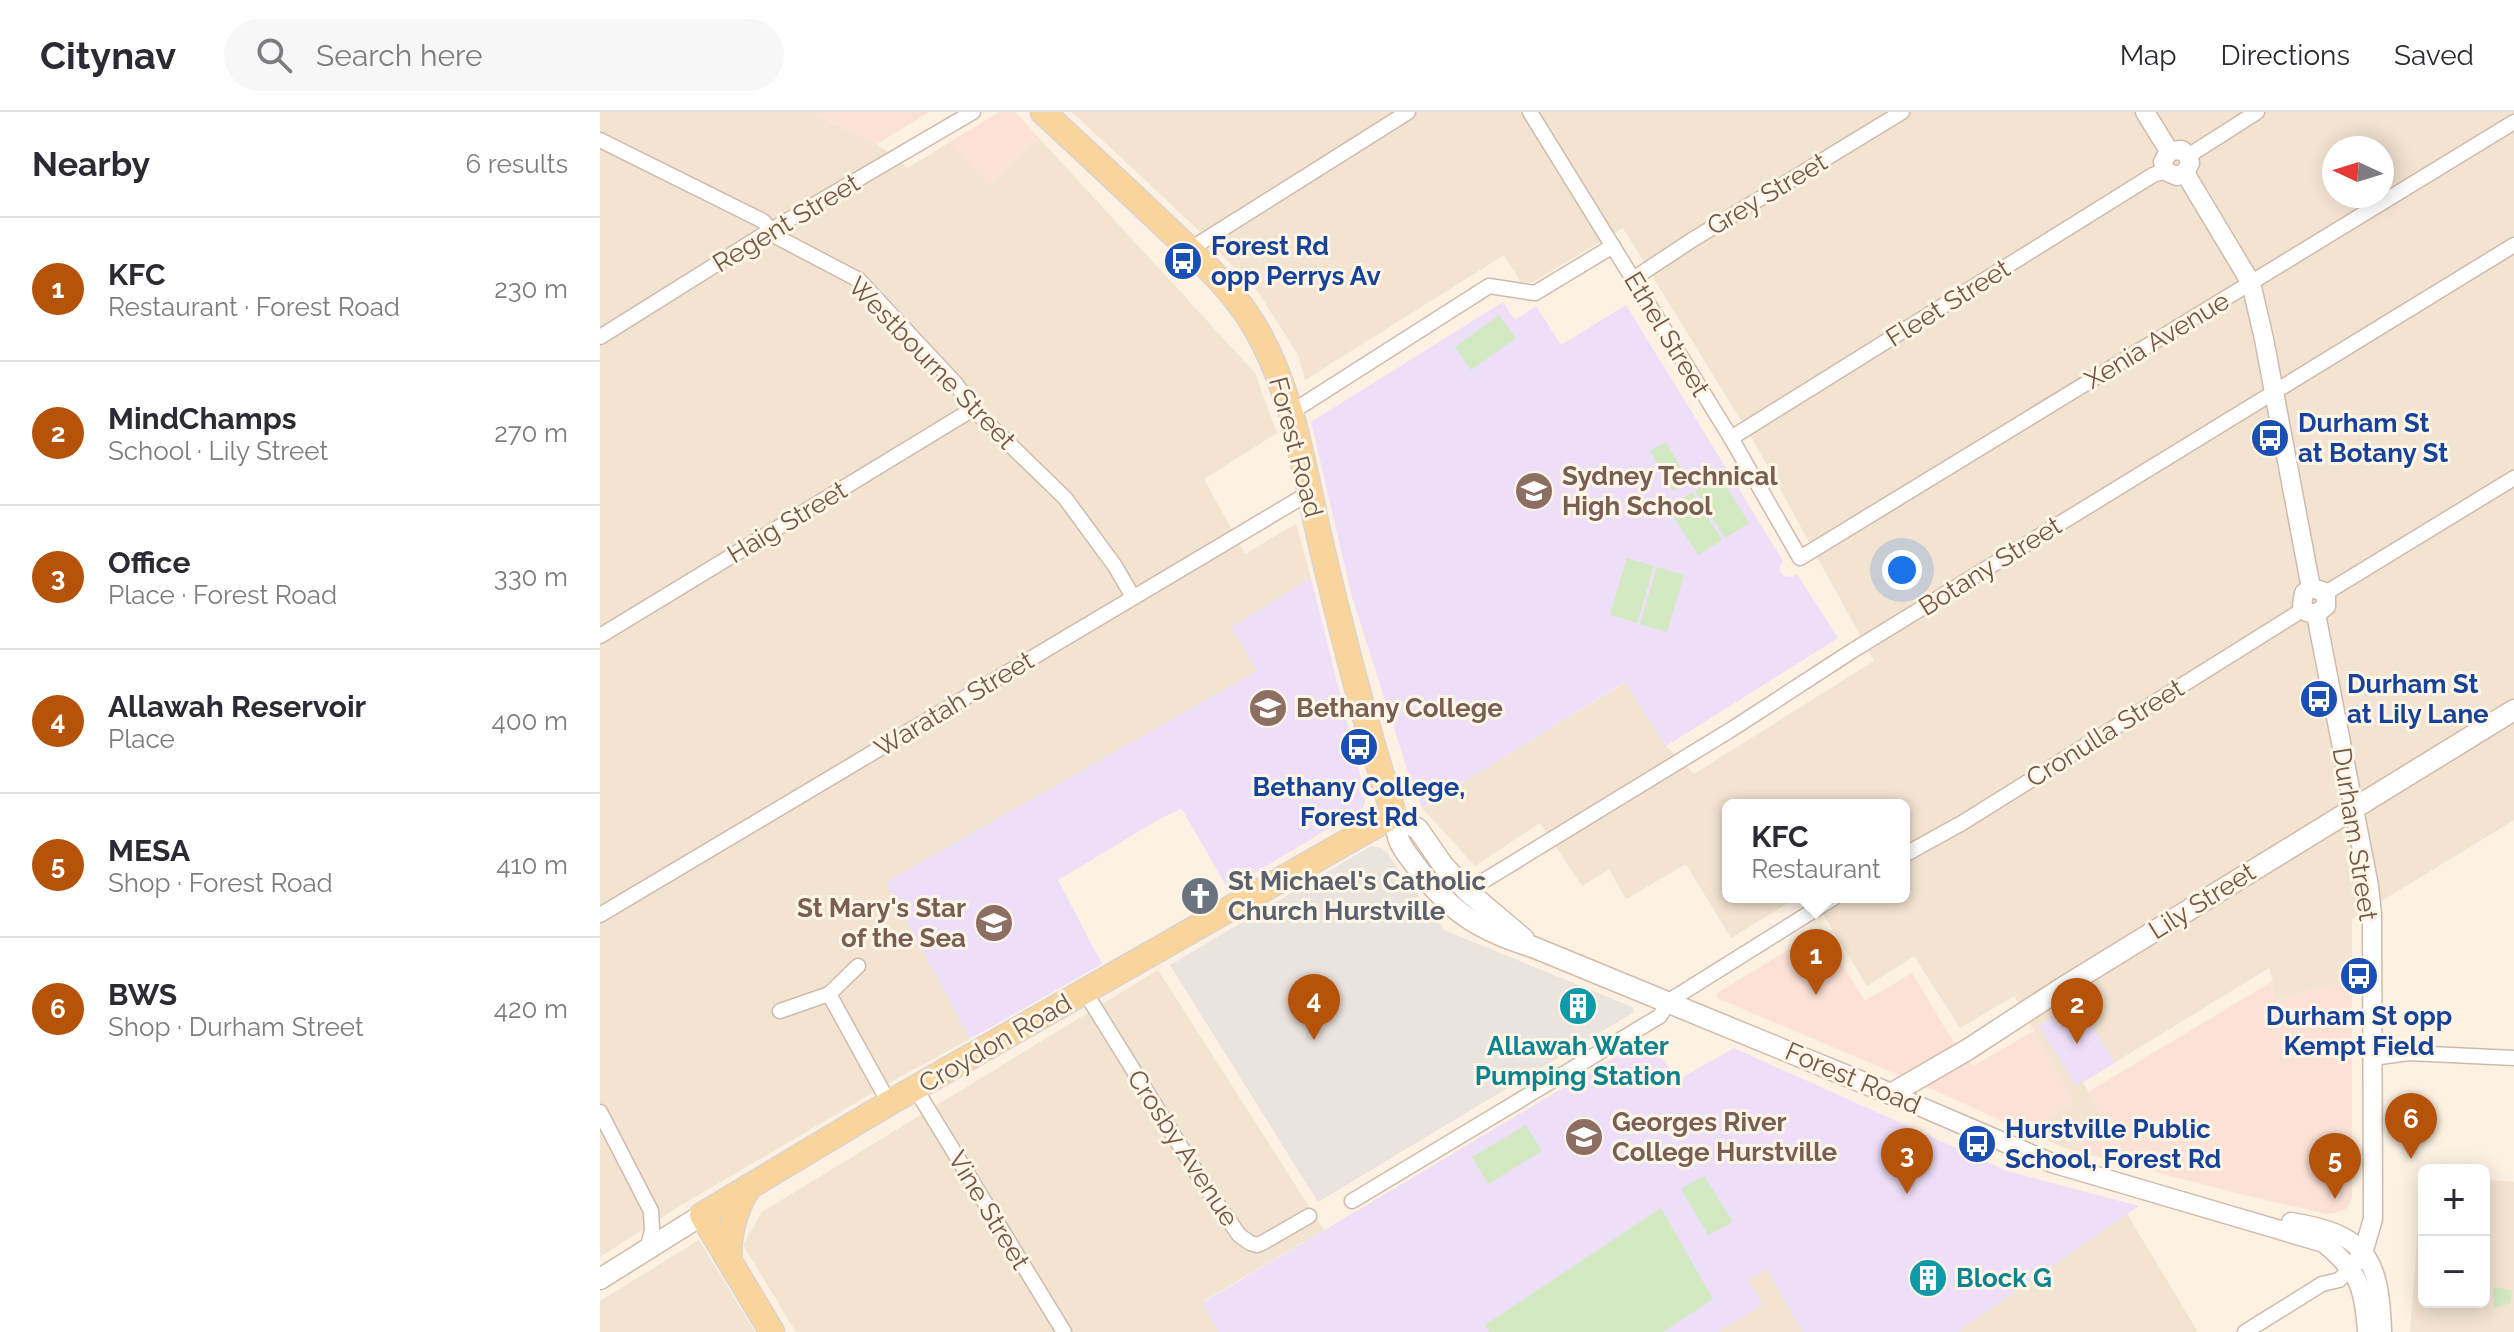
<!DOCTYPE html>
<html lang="en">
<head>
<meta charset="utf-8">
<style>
  body { margin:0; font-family:Raleway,sans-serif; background:#f7f7f7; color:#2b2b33 }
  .controls { position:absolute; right:24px; bottom:24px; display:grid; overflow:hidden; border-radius:12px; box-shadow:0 4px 20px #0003 }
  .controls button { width:72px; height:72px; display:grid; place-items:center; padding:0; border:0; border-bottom:2px solid #e1e1e2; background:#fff; color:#2b2b33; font:40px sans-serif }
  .compass { position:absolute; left:1722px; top:24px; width:72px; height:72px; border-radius:50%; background:#fff; box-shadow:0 4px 20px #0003; rotate:274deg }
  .you { position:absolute; left:1302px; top:458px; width:28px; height:28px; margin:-20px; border:6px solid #fff; border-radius:50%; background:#1a73e8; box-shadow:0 0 0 12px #1a73e833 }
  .badge { display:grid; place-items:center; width:52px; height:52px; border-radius:50%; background:#b45309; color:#fff; font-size:26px; font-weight:700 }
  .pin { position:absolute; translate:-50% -66px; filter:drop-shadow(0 2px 4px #0008) }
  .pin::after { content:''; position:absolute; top:42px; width:28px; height:24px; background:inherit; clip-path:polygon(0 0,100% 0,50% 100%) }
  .popup { position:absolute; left:1122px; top:687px; width:188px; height:104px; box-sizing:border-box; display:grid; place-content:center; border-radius:12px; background:#fff; filter:drop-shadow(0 2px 6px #0005); font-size:26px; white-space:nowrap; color:#7c7c81 }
  .popup b { font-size:30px; color:#2b2b33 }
  .popup::after { content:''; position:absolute; left:50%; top:100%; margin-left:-16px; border:16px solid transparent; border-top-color:#fff }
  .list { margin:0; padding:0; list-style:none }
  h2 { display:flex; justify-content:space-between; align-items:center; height:104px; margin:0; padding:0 32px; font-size:34px }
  h2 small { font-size:26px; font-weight:400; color:#7c7c81 }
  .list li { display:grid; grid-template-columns:52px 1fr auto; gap:24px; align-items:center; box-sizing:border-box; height:144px; padding:0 32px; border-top:2px solid #e1e1e2 }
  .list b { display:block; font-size:30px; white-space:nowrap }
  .list p { margin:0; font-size:26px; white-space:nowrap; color:#7c7c81 }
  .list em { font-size:26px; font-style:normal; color:#7c7c81 }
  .icon { flex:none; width:44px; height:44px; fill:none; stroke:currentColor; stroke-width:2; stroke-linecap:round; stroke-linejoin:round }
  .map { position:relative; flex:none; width:1914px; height:1220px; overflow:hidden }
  header { display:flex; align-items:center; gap:48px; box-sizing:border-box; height:112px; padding:0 40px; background:#fff; border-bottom:2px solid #e1e1e2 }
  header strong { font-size:38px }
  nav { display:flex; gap:44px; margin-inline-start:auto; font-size:28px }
  .search { width:560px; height:72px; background:#f7f7f7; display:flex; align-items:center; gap:20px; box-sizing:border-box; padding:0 28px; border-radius:44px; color:#7c7c81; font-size:30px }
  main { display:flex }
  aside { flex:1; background:#fff }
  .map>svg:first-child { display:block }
  .residential { fill:#f3e3d1; fill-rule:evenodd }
  .commercial { fill:#fce1d6 }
  .industrial { fill:#ebe3dd }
  .education { fill:#eedff8 }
  .green { fill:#d2e9c1 }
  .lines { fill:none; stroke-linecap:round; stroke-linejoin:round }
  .minor-casing { stroke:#cfbbac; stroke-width:17 }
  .tertiary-casing { stroke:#cfbbac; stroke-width:21 }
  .secondary-casing { stroke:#d2baa9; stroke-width:23 }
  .primary-casing { stroke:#dbd3d0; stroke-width:27 }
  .minor { stroke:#fff; stroke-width:14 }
  .tertiary { stroke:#fff; stroke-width:18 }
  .secondary { stroke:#fff; stroke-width:20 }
  .primary { stroke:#fad59b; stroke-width:24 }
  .labels { text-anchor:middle; stroke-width:6; stroke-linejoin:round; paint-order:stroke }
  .street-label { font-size:26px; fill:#735749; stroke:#fff6e8 }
  .transit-label { font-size:26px; font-weight:bold; fill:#164399; stroke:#fff6e8; text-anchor:start }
  .education-label { font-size:26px; font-weight:bold; fill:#785e54; stroke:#fff6e8; text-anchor:start }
  .worship-label { font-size:26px; font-weight:bold; fill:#5b616d; stroke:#fff6e8; text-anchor:start }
  .culture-label { font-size:26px; font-weight:bold; fill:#0d838f; stroke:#fff6e8 }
</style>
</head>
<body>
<header>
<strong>Citynav</strong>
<div class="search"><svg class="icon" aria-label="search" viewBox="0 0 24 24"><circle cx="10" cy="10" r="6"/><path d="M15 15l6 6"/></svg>Search here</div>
<nav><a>Map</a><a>Directions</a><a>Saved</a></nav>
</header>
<main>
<aside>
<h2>Nearby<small>6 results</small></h2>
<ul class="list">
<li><span class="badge">1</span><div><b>KFC</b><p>Restaurant · Forest Road</p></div><em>230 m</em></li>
<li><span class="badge">2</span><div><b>MindChamps</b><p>School · Lily Street</p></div><em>270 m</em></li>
<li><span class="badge">3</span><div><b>Office</b><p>Place · Forest Road</p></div><em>330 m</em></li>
<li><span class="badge">4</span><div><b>Allawah Reservoir</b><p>Place</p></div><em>400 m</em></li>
<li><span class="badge">5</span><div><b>MESA</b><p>Shop · Forest Road</p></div><em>410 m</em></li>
<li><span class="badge">6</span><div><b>BWS</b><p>Shop · Durham Street</p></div><em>420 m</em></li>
</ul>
</aside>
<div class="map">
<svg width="1914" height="1220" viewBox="0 0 1914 1220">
  <rect width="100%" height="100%" fill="#fcf1e2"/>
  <!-- residential -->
  <g class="residential">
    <path d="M0,0H219L216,3L277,32L308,56L350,30L389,72L439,26L655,261L677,321L604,367L645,442L696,412L711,466L632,515L658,559L286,770L370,927L298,966L78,1095L0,1145Z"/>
    <path d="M472,0H1914V708L1752,807V871L1720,875L1674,890L1673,869L1669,856L1483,970L1508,1014L1468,1037L1426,1020L1473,990L1414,884L1360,916L1314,844L1267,874L1213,785H1304V693H1128V785H1198L1131,826L1086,752L1026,787L1009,757L982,774L940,711L875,754L822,696L1026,570L1066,634L1094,662L1274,549L1156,333L1023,116L933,170H921L904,143L705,268L698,243L659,181L592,112ZM1734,36H1782V84H1734Z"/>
    <path d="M558,858L724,1118L602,1190L619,1220H196L143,1133L162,1100Z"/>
    <path d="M1822,1062L1824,1190H1884V1067L1914,1070V1220H1810Z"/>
    <path d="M1527,1102L1598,1220H1357Z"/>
    <path d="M99,1128L155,1220H0V1189Z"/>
    <path d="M1167,1157L1203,1220H1117L1162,1193L1148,1168Z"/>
  </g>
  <!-- commercial -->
  <g class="commercial">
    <path d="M219,0H329L277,32L215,2Z"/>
    <path d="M399,0H415L439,26L389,72L350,30Z"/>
    <path d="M1220,819L1265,889L1312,861L1349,923L1373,954L1434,919L1473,990L1426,1020L1339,980L1117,886V881Z"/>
    <path d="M1673,869L1675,890L1720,875L1752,871V1086L1747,1096L1739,1100L1727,1102L1640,1082L1468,1037L1508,1014L1488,980Z"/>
  </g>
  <!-- industrial -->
  <path class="industrial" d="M771,734L781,736L787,741L844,818L1032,895L1034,900L718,1090L570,853Z"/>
  <!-- education -->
  <g class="education">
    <path d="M903,190L915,208L936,194L961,233L1026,193L1183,449L1179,458L1184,464L1192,465L1197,462L1238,526L1066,634L1025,570L822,696L809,663L752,485L711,310Z"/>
    <path d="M711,466L766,686L763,696L628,777L582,697L561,706L458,768L502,852L370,927L286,770L657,559L631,515Z"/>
    <path d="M1478,890L1515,951L1476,974L1439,914Z"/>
    <path d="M1052,928L1076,969L1134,936L1407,1059L1539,1094L1357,1220H1203L1167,1157L1148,1168L1163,1193L1117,1220H619L602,1191L1035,933Z"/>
  </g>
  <!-- green -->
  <g class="green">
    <path d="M899,203L916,226L871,258L855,235Z"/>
    <path d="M1066,330L1089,370L1073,379L1050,339Z"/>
    <path d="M1119,363L1149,411L1125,426L1095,379Z"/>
    <path d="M1092,380L1122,428L1098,443L1068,396Z"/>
    <path d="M1027,446L1054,454L1037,511L1010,503Z"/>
    <path d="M1057,455L1084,463L1067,520L1040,512Z"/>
    <path d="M926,1013L942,1039L888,1072L872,1045Z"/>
    <path d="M1104,1064L1133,1110L1108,1123L1081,1077Z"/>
    <path d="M1061,1096L1113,1187L1063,1220H890L885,1213Z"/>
    <path d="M1893,1175L1912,1178L1911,1191L1894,1196Z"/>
  </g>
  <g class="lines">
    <defs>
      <g id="minor">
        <path d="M930,0L1131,326L1200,446L1914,10"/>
        <path d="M0,28L163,109L177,125L259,168L356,272L373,297L465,386L515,454L533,485"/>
        <path d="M1588,44L1657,0"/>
        <path d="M589,138L808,0"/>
        <path d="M1033,167L1092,128L1302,0"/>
        <path d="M0,225L171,118L373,0"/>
        <path d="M690,301L889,174L935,181L1013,134"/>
        <path d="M1131,326L1553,63L1565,59"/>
        <path d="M1724,482L1914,366"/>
        <path d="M0,524L373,297"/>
        <path d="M1304,743L1362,711L1704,497"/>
        <path d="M867,779L1132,617L1252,539L1914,133"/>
        <path d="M0,803L709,381"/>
        <path d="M258,854L229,882L289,991"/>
        <path d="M485,880L605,1074L639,1123L650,1131L657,1133L664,1130L709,1104"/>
        <path d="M180,899L229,882"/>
        <path d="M1772,946L1809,941L1914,946"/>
        <path d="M315,976L464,1220"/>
        <path d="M0,1000L51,1099L52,1118L47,1138"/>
        <path d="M752,1089L1060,904L1069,889L1235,785"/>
        <path d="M1645,1220L1722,1172L1739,1168L1751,1156"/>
      </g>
      <g id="tertiary">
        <path d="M1545,0L1569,39"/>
        <path d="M1569,39L1563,50L1565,59L1577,64L1585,61"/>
        <path d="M1569,39L1582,38L1588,44L1590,51L1585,61"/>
        <path d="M1585,61L1651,171L1664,227L1711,476"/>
        <path d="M1711,476L1722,479L1726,485V494L1716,502"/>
        <path d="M1711,476L1704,481L1702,493L1707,500L1716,502"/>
        <path d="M1716,502L1769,774L1772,802L1773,1107L1763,1141L1751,1156"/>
        <path d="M1291,982L1452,1051L1724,1131C1759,1161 1764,1174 1767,1220"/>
        <path d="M1691,1110C1766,1122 1780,1146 1782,1220"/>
      </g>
      <g id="secondary">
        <path d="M794,703C796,711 796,720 799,728C802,737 810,746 816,754C850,800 880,819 933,835L1291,982L1367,938L1462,876L1914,598"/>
        <path d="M794,703L818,717L843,753L867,779L924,827"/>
        <path d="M0,1167L102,1103"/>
      </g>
      <g id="primary">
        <path d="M129,1148C129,1120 134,1099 149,1075"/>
        <path d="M172,1220L102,1103L289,991L794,703C765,613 742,521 720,428C704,357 693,280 655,215C633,177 598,146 567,116C526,77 485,39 443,0"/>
      </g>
    </defs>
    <!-- minor casing -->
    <use href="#minor" class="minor-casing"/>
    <!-- tertiary casing -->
    <use href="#tertiary" class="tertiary-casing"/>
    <!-- secondary casing -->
    <use href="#secondary" class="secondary-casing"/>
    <!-- primary casing -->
    <use href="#primary" class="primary-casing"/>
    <!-- minor -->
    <use href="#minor" class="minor"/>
    <!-- tertiary -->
    <use href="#tertiary" class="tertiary"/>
    <!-- secondary -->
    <use href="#secondary" class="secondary"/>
    <!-- primary -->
    <use href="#primary" class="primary"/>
  </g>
  <!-- icons -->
  <defs>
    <symbol id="bus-disc" viewBox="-11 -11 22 22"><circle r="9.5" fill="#1a4fb4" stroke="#fff6e8"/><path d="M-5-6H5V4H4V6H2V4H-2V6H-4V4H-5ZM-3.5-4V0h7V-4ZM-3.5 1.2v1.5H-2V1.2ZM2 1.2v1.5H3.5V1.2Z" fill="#fff"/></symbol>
    <symbol id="school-disc" viewBox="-11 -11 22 22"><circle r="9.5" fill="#8d6e63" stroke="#fff6e8"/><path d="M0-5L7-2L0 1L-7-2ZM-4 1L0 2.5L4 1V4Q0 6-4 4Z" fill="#fff"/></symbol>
    <symbol id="church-disc" viewBox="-11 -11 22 22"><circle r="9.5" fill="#6b7280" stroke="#fff6e8"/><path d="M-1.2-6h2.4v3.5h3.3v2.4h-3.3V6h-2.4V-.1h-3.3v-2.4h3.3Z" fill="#fff"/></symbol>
    <symbol id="building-disc" viewBox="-11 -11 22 22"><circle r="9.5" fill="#0f9aa8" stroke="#fff6e8"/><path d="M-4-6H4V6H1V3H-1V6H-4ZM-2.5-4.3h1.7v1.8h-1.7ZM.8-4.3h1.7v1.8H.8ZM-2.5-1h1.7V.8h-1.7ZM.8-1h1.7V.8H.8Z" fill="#fff"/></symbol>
  </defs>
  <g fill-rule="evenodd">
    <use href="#bus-disc" x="561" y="127" width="44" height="44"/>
    <use href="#bus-disc" x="1648" y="304" width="44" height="44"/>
    <use href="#school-disc" x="912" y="357" width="44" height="44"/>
    <use href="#bus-disc" x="1697" y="565" width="44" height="44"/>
    <use href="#school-disc" x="646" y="574" width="44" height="44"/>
    <use href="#bus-disc" x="737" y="613" width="44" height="44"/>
    <use href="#church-disc" x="578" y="762" width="44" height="44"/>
    <use href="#school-disc" x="372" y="789" width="44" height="44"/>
    <use href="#bus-disc" x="1737" y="842" width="44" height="44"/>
    <use href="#building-disc" x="956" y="872" width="44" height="44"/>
    <use href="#school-disc" x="962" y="1003" width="44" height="44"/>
    <use href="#bus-disc" x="1355" y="1010" width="44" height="44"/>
    <use href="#building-disc" x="1306" y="1144" width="44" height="44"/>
  </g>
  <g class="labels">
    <!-- street labels -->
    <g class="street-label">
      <text transform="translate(1167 82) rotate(-31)" y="9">Grey Street</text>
      <text transform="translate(186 111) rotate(-31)" y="9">Regent Street</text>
      <text transform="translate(1348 191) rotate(-32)" y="9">Fleet Street</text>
      <text transform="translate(1067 222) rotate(59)" y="9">Ethel Street</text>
      <text transform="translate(1557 228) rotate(-31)" y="9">Xenia Avenue</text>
      <text transform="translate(332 251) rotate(46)" y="9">Westbourne Street</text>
      <text transform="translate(696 335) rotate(75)" y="9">Forest Road</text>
      <text transform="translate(187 410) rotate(-31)" y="9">Haig Street</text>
      <text transform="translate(1390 454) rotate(-32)" y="9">Botany Street</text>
      <text transform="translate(354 592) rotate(-31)" y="9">Waratah Street</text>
      <text transform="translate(1505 621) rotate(-32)" y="9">Cronulla Street</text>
      <text transform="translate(1755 722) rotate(81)" y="9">Durham Street</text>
      <text transform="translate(1602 789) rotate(-32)" y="9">Lily Street</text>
      <text transform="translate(395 931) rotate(-30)" y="9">Croydon Road</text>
      <text transform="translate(1253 966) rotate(23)" y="9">Forest Road</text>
      <text transform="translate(583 1036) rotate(57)" y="9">Crosby Avenue</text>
      <text transform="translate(389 1098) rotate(59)" y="9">Vine Street</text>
    </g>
    <!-- transit labels -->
    <g class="transit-label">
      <text x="611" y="143">Forest Rd<tspan x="611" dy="30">opp Perrys Av</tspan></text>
      <text x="1698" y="320">Durham St<tspan x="1698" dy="30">at Botany St</tspan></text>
      <text x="1747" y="581">Durham St<tspan x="1747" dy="30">at Lily Lane</tspan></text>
      <text x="759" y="684" text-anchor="middle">Bethany College,<tspan x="759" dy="30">Forest Rd</tspan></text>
      <text x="1759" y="913" text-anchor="middle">Durham St opp<tspan x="1759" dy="30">Kempt Field</tspan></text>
      <text x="1405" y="1026">Hurstville Public<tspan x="1405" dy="30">School, Forest Rd</tspan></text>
    </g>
    <!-- education labels -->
    <g class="education-label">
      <text x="962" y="373">Sydney Technical<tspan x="962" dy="30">High School</tspan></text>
      <text x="696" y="605">Bethany College</text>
      <text x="366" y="805" text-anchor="end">St Mary's Star<tspan x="366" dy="30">of the Sea</tspan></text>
      <text x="1012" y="1019">Georges River<tspan x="1012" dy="30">College Hurstville</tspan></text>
    </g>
    <!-- worship labels -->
    <g class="worship-label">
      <text x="628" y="778">St Michael's Catholic<tspan x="628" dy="30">Church Hurstville</tspan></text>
    </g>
    <!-- culture labels -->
    <g class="culture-label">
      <text x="978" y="943">Allawah Water<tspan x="978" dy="30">Pumping Station</tspan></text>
      <text x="1356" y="1175" text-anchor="start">Block G</text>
    </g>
  </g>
</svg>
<div class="controls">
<button>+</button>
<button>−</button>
</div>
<svg class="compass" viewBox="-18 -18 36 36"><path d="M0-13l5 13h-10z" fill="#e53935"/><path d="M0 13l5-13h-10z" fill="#7c7c81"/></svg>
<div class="you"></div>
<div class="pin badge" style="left:1216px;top:883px">1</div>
<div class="popup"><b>KFC</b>Restaurant</div>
<div class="pin badge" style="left:1477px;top:932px">2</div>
<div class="pin badge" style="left:1307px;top:1082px">3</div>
<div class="pin badge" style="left:714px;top:928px">4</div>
<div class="pin badge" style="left:1735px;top:1087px">5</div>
<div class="pin badge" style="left:1811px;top:1047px">6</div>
</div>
</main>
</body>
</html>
